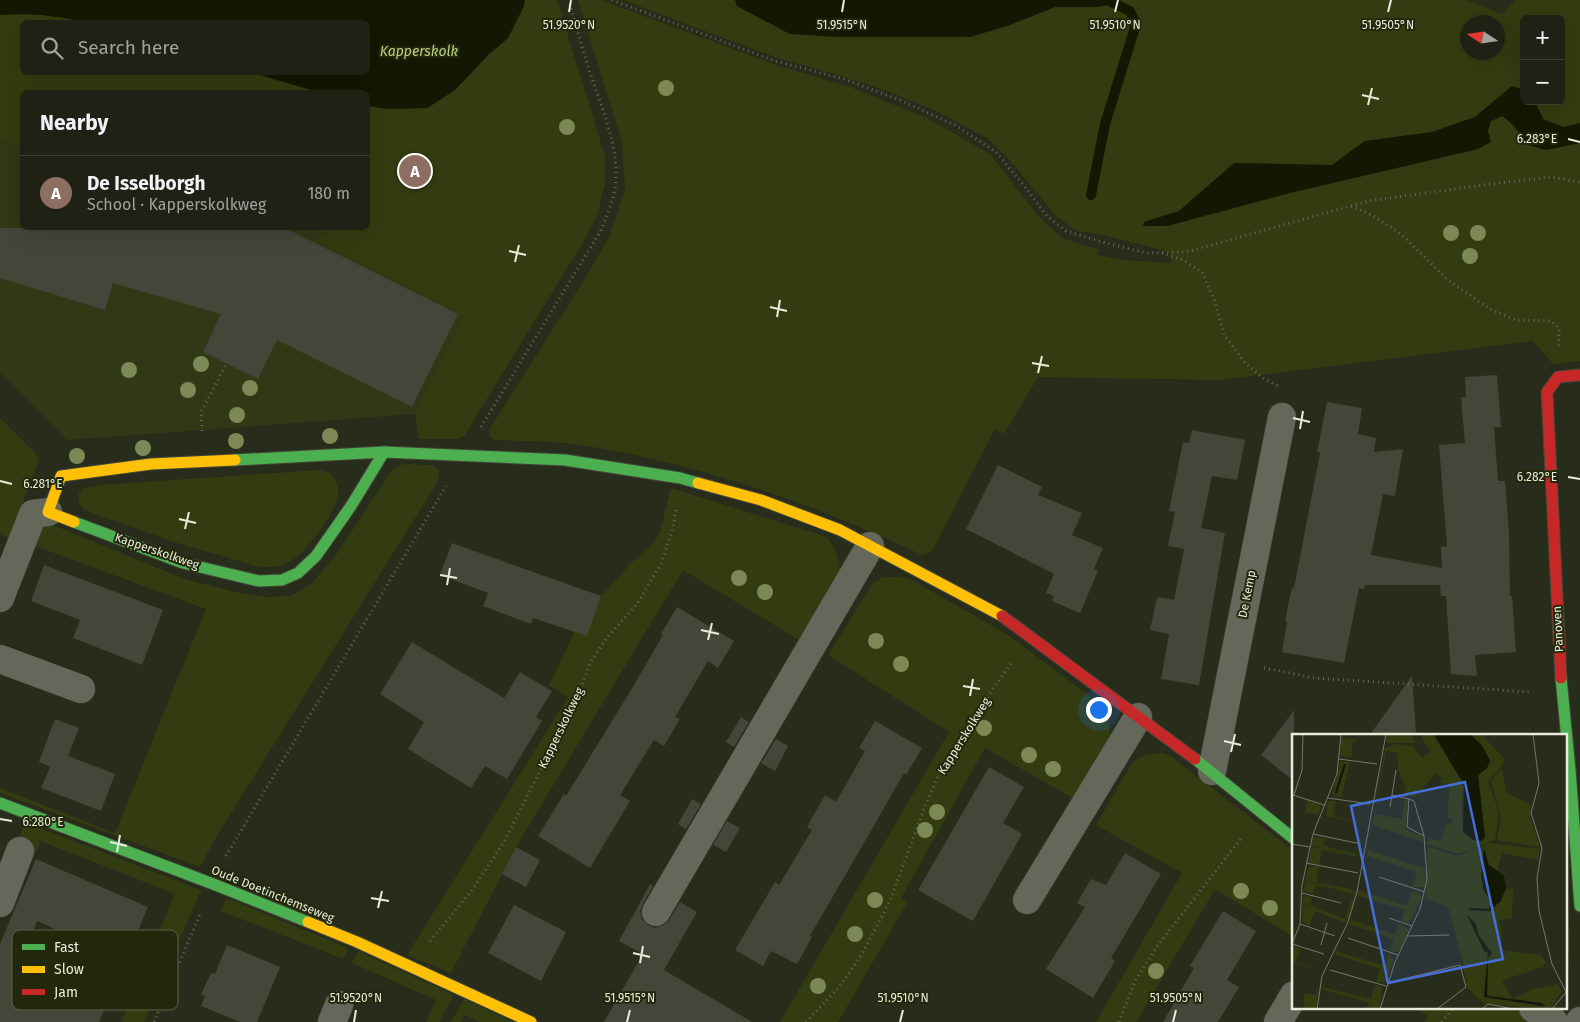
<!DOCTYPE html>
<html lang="en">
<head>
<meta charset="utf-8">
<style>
  body { margin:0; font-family:"Fira Sans",sans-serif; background:#2b2e22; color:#f1f3f6 }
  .controls { position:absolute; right:15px; top:15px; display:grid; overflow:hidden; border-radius:8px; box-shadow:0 5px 20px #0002 }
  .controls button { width:45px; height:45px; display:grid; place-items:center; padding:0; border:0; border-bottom:1px solid #3c3e34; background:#1e2114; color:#f1f3f6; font:25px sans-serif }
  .compass { position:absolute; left:1460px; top:15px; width:45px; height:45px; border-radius:50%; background:#1e2114; box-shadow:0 5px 20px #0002; rotate:282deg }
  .you { position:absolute; left:1098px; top:709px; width:18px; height:18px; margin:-12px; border:4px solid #fff; border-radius:50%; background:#1a73e8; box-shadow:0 0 0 8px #1a73e833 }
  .badge { display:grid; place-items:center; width:32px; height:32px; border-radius:50%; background:#a4a998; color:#fff; font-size:16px; font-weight:700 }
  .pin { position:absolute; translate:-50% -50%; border:2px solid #fff; box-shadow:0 1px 5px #0006 }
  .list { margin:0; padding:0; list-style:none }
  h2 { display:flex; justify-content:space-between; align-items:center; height:65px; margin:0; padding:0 20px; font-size:21px }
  h2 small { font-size:16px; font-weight:400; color:#a1a3a0 }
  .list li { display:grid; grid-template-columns:32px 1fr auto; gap:15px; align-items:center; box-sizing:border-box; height:75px; padding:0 20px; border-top:1px solid #3c3e34 }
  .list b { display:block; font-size:19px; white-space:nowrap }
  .list p { margin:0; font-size:16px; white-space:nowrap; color:#a1a3a0 }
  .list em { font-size:16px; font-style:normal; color:#a1a3a0 }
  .icon { flex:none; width:28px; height:28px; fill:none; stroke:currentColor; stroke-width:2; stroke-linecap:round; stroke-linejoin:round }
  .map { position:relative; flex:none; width:1580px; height:1022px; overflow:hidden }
  .search { position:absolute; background:#1e2114; box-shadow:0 5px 20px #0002; left:20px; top:20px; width:350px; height:55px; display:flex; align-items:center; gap:12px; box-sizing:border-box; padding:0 18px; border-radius:8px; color:#a1a3a0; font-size:19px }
  .panel { position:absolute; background:#1e2114; box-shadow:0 5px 20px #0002; left:20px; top:90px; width:350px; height:140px; border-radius:8px }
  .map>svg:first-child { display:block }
  .built { fill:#313816 }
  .green { fill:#333c10; fill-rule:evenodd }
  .water { fill:#131802 }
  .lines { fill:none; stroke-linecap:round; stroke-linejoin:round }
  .stream { stroke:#131802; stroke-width:10 }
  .building { fill:#434639; fill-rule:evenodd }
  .street-casing { stroke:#434739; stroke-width:29 }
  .fast-casing { stroke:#434739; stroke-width:13 }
  .slow-casing { stroke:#434739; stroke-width:13 }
  .jam-casing { stroke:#434739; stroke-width:13 }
  .path { stroke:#64675b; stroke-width:3; stroke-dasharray:1 4; stroke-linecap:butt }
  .street { stroke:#64685b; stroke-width:28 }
  .fast { stroke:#4caf50; stroke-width:11 }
  .slow { stroke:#ffc107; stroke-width:11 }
  .jam { stroke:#c62828; stroke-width:11 }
  .tree { fill:#7c8956 }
  .ticks { fill:none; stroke:#e7eddb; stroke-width:2 }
  .labels { text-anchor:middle; stroke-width:4; stroke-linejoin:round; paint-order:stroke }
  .street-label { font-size:12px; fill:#e7eddb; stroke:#22280b }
  .water-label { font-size:14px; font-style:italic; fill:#bccf82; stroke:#22280b }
  .inset-river { fill:none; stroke:#131802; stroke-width:2.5 }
  .inset-road { fill:none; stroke:#747968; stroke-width:1 }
  .view { fill:#456ed9; fill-opacity:0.15; stroke:#456ed9; stroke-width:2.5 }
  .inset-edge { fill:none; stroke:#e7eddb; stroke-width:2.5 }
  .key { fill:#22280b; stroke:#5d6349; stroke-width:1 }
  .key-label { font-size:14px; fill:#e7eddb }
  .ticks-label { font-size:12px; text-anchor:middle; fill:#e7eddb; stroke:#22280b; stroke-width:4; stroke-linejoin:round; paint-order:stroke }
</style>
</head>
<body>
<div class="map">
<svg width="1580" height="1022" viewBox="0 0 1580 1022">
  <rect width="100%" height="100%" fill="#282c1b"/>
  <!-- built -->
  <path class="built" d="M0,15L84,22H22V72L253,73L318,92H22V228H368L583,242L464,436L457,439H419L415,414L67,440L0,373Z"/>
  <!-- green -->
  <g class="green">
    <path d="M525,0H557L605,156V183L597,216L583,242L464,436L457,439H419L415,414L465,315L319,241L326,228H368V105L388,109L428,108L455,90L488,55L508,38L524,6Z"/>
    <path d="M578,0H601L779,66L850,87L927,118L990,154L1039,217L1062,238L1099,250L1097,255L1121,260L1171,263L1170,252L1094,233L1077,231L1057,217L1006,156L987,138L938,112L890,92L839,75L780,59L623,0H735L737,6L790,34L840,37H970L1010,25L1055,7H1097L1116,4L1118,0H1467L1502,14L1516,0H1580V123L1564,127L1544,120L1534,101H1561V19H1524V90L1512,86L1475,117L1432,132L1365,141L1332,165L1234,163L1179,211L1144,222L1167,226L1290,193L1478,149L1491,121L1503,116L1521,133L1525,144L1546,150L1580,143V361L1553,364L1533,341L1220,380L1038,377L1004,434L995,429L932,551L922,555C813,503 694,462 574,444C548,441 521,441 495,440L489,436V430L589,272L610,235L625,190L622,142ZM1468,22H1498V52H1468Z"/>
    <path d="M25,13L71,19L84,22H22V72L253,73L318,92H22V147L0,140V15Z"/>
    <path d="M0,418L35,453L39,460L9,538L0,534Z"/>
    <path d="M403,464L432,465L439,470V477L435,486L215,839L200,867L0,793V788L115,833L206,609L30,544L38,528L48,525L58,527L184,579L240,593L264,597L291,596L312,583L336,555L392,470Z"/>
    <path d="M319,470L330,473C333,477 337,482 338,486C342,509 305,555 286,564C278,567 268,567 259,567L174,542L84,510L78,502L79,493L84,488L100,485Z"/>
    <path d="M671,488L827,537C835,547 842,564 840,576L801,641L683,570L516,847L451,973L407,955L568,697L549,685L578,625L596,602L630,564L649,547L659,535Z"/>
    <path d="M883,577H898L910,579L1008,635L1103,706C1107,714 1110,725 1110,733C1109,748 1083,785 1074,799L985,748L901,898L907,903L838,1022H780L949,732L828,655L873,583Z"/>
    <path d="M1161,753L1169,755L1294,851V937L1215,889L1136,1022H1096L1182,873L1096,825L1132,763L1144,755Z"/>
    <path d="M25,822L201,890L144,1022H121L175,894L41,841L36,852L17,845Z"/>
    <path d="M1566,886C1568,916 1574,948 1566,977Z"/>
    <path d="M226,898L348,948L343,959L221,911Z"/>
    <path d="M358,951L454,995L439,1022H426L436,1000L352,963Z"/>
    <path d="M464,999L513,1022H481L464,1015L461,1022H451Z"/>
    <path d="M1415,1008H1513L1535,1022H1424L1428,1016Z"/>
  </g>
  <!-- water -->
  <g class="water">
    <path d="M0,0H525L524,6L508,38L488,55L455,90L427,108L388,109L368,106V92H318L253,73L368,72V22H84C57,15 28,13 0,15Z"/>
    <path d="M735,0H1118L1116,3L1097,7H1055L1010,25L970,37H840L790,34L737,6Z"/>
    <path d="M1512,86L1524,90V101H1534L1544,120L1564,127L1580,123V143L1546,150L1525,144C1520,131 1513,124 1502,116L1491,121L1488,131L1491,142L1478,149L1290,193L1167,226H1143L1144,222L1179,211L1234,163L1332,165L1365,141L1432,132L1475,117Z"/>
  </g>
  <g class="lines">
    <!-- stream -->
    <path class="stream" d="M1091,195L1105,124L1136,24L1130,11L1107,0"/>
  </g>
  <!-- building -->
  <g class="building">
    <path d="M0,228H285L458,314L412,407L277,340L258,379L203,352L221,314L113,283L105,310L0,278Z"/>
    <path d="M1497,375L1501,427H1494L1498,481H1505L1509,533L1510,596H1512L1516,652L1475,655L1477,676L1451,674L1446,596H1441L1440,585H1365L1364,589L1359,588L1344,663L1282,652L1287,622H1285L1288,605L1292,588H1294L1320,453L1317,452L1327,402L1362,408L1358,434L1376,438L1374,452L1403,449L1395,496L1383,494L1371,555L1442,568L1441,547L1447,546L1439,445L1465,443L1461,397H1466L1465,377Z"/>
    <path d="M1192,430L1245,440L1237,480L1212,476L1201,528L1225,533L1199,685L1161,679L1169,634L1150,630L1157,597L1174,600L1184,549L1168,546L1175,512L1169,511L1183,442L1189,443Z"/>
    <path d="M998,465L1042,487L1038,495L1082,513L1072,535L1103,548L1094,569L1098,571L1080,613L1052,601L1054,596L1046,593L1054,574L966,529Z"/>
    <path d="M452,543L601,596L587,636L533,618L531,624L483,606L488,593L440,575Z"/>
    <path d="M44,565L163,610L142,665L73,638L80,620L31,601Z"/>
    <path d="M677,607L734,641L718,668L708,661L675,717L680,719L664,746L654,740L620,795L630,801L590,868L538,836L564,794L566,796L631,690L663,635L661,634Z"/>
    <path d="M412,642L504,698L520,672L552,691L536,717L542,721L507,779L485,766L471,788L408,749L424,722L380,694Z"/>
    <path d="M1412,676L1416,733L1369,736Z"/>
    <path d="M1294,710V781L1261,755Z"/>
    <path d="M741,717L749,722L734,747L726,742Z"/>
    <path d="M55,719L79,728L68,756L115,774L101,811L41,788L50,767L39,762Z"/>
    <path d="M875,721L922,748L906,775L904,773L872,829L810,936L812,937L797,964L771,951L763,966L735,950L775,882L779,885L812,830L807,827L825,795L836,802L865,751L859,748Z"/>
    <path d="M776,739L788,746L775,771L761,763Z"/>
    <path d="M989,767L1024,787L1003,823L1022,834L973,921L918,890Z"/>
    <path d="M692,799L701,804L686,829L678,824Z"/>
    <path d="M727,821L740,828L726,852L713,845Z"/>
    <path d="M516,847L540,860L526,887L502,874Z"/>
    <path d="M1125,853L1161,874L1111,958L1115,961L1093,998L1046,969L1085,907L1077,903L1091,879L1106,885Z"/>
    <path d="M36,859L148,907L99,1022H0V944ZM37,921L84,942L63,990L17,971Z"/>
    <path d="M650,884L653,886L643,904L640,911L642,919L648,925L655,928L664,925L669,920L680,902L697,912L664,970L752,1022H604L643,954L619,941Z"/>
    <path d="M514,905L566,932L541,981L488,953Z"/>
    <path d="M1223,911L1256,931L1227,980L1239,987L1218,1022H1163L1194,968L1190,966Z"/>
    <path d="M227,945L280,967L257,1022H240L201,1006L205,996L201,994L211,973L215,974Z"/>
  </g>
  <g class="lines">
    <defs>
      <g id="street">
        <path d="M0,598L33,514L48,512"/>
        <path d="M0,659L81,689"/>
        <path d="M1212,771L1282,417"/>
        <path d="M1027,900L1138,717"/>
        <path d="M0,903L20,851"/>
        <path d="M656,912L870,546"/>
        <path d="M1533,1008L1554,1022"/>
        <path d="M332,1022L339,1005"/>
        <path d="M1278,1022L1294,995"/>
        <path d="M1580,1022V1021"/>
      </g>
      <g id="fast">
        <path d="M235,460L384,452L565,460L680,478L698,483"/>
        <path d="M74,522L183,563L259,581L282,580L298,573L316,556L351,506L384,452"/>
        <path d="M1561,678L1570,770L1580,906"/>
        <path d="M1195,759L1294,839"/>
        <path d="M0,803L213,884L308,922"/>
      </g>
      <g id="slow">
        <path d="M698,483L761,500L840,530L1002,616"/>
        <path d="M74,522L48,512L61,476L151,464L235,460"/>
        <path d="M308,922L357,942L531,1022"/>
      </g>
      <g id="jam">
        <path d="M1002,616L1195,759"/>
        <path d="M1561,678L1547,392L1558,377L1580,375"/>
      </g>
    </defs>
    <!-- street casing -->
    <use href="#street" class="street-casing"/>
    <!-- fast casing -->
    <use href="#fast" class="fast-casing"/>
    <!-- slow casing -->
    <use href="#slow" class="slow-casing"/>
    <!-- jam casing -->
    <use href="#jam" class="jam-casing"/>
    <!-- path -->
    <g class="path">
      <path d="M612,0L775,61L844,79L900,100L955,125L996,152L1025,187L1047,216L1066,231L1102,242L1146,253L1186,252L1369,201L1483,185L1551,177L1580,182"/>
      <path d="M1351,206L1372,215L1402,235L1449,281L1490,309L1516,320L1551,321L1559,328V347"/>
      <path d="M1162,253L1183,260L1202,272L1215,302L1224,335L1246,364L1263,378L1278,386"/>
      <path d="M481,427L600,232C606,218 612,204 615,189C621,147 600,105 588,66C581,44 575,22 569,0"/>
      <path d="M202,431L201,412L227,363"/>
      <path d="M1264,668L1315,678L1531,692"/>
      <path d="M226,856L446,486"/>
      <path d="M430,941L470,893L504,842L578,696L590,663L606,639L637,604L661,564L673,528L676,507"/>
      <path d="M154,1022L201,912"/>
      <path d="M806,1022L840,986L862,954L889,903L926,804L940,772L994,687L1013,661"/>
      <path d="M1119,1022L1136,979L1158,945L1243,836"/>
      <path d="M1442,1022L1453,1008"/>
    </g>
    <!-- street -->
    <use href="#street" class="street"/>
    <!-- fast -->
    <use href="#fast" class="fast"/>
    <!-- slow -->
    <use href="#slow" class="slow"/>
    <!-- jam -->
    <use href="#jam" class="jam"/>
  </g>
  <!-- trees -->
  <g class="tree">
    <circle cx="666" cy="88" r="8"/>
    <circle cx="567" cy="127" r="8"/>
    <circle cx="1451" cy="233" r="8"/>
    <circle cx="1478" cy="233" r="8"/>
    <circle cx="1470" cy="256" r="8"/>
    <circle cx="201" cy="364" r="8"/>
    <circle cx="129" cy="370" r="8"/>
    <circle cx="250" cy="388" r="8"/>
    <circle cx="188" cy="390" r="8"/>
    <circle cx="237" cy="415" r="8"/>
    <circle cx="330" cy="436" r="8"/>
    <circle cx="236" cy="441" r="8"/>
    <circle cx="143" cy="448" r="8"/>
    <circle cx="77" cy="456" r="8"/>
    <circle cx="739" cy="578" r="8"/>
    <circle cx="765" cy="592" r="8"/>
    <circle cx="876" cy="641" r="8"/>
    <circle cx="901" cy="664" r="8"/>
    <circle cx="984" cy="728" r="8"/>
    <circle cx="1029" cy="755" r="8"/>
    <circle cx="1053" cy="769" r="8"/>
    <circle cx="937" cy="812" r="8"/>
    <circle cx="925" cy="830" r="8"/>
    <circle cx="1241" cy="891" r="8"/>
    <circle cx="875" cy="900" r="8"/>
    <circle cx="1270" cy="908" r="8"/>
    <circle cx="855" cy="934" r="8"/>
    <circle cx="1156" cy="971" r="8"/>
    <circle cx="818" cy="986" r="8"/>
  </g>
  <!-- ticks -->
  <path class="ticks" d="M569,12L571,0M842,12L844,0M1115,12L1118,0M1388,12L1391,0M1362,95L1379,99M1368,105L1372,88M1568,139L1580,142M509,251L526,255M515,262L519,245M770,307L787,311M777,317L780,300M1032,363L1049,366M1038,373L1042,356M1293,418L1310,422M1300,429L1303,411M1568,477L1580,479M0,481L12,484M179,519L196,523M185,529L189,512M440,575L457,578M447,585L450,568M701,630L719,634M708,640L712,623M963,686L980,689M970,696L973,679M1224,741L1241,745M1231,752L1235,734M0,819L12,821M110,842L127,846M117,852L120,835M371,898L389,901M378,908L382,891M633,953L650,957M640,963L643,946M354,1022L356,1010M627,1022L630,1010M900,1022L903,1010M1173,1022L1176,1010"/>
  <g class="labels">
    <!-- street labels -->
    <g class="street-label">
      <text transform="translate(157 551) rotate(19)" y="4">Kapperskolkweg</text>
      <text transform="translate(1247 594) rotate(-79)" y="4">De Kemp</text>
      <text transform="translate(1558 629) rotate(-93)" y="4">Panoven</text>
      <text transform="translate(561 728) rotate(-64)" y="4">Kapperskolkweg</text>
      <text transform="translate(964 736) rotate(-58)" y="4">Kapperskolkweg</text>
      <text transform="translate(273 894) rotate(22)" y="4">Oude Doetinchemseweg</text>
    </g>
    <!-- water labels -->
    <g class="water-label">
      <text x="419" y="56">Kapperskolk</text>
    </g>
  </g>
  <!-- overview -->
  <g transform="translate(1292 734)">
    <rect width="275" height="275" fill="#282c1b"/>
    <path d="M94,0H119L123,9H95ZM130,0H140L171,48L170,94L181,106L189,107L193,103L186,41L195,34L198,27L188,8L177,0H189L212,24L211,31L196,48L207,78L203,106L167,120L135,110L137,104L149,107L154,89L159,90L160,85L155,84L158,50L147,49L151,45L144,39L123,63L113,62L114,54L106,35V19L94,17L83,80L110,85L113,64L116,67L113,95L130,103L131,108L81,91L93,14L104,10L121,12L130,24L139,17L130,5ZM49,3L66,6L61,8L59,24L48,21ZM49,27L58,28L49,64L40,60ZM210,34L214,58L239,71L238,83L248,113L205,106L209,83L199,47ZM15,66L27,70L29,73L26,81L13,79ZM36,67H44L41,82L78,92L34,82ZM22,103L33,104L32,112L71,121L62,120L72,124L19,112ZM198,109L248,115L245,126L210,119L205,137L197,132L192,115L191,119L199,171L209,164L214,154L221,155L220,184L207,186L210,200L207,216L248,221L254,228L251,233L211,246V249L221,265L241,255L266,250L270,257L258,275L194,270L182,262L179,256L175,255L171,228L156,173L133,164L136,113L167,122L188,112L186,127L190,112ZM176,182L199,221L196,224L195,261L249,269L253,273L198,264L192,259L196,219L192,217ZM19,113L46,117L51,121L30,116L27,131L17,129ZM76,116L134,135L133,153H120L125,138L75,122ZM17,132L27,133L24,148L43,152L42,155L13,146ZM13,147L42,156H48L43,155L44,152L63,156H55L64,158L56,185L53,184L62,160L23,152L21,160L12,157ZM67,156L114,172L120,156L130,162L117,190L109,187L113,176L66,162ZM11,162L20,163L18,171L55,186L53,189L23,177L17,192L10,188L11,173L26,175L11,172ZM59,186L103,201L107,190L117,196L107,217L102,218L98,217L102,205L57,190ZM0,214H8L4,228L31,238L0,228ZM43,217L93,232L97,220L102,225L94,248H84L88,235L43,220ZM27,245L24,275H12V259L24,261ZM31,246L30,253L79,265L83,251L90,253L87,275H73L78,269L29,255Z" fill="#333c10" fill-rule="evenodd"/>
    <path d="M142,0L179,1L191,13L198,27L195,34L186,41L193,103L189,107L181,106L171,98L172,51ZM192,114L197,131L212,142L214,154L209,167L202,173L192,157L189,143ZM175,181L184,190L186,201L200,219L196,224L195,262L249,269L254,272L192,263L196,219L192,217Z" fill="#131802"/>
    <path class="inset-river" d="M44,59L53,30M177,175L198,176L199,172"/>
    <path class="inset-road" d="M241,0L247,49L239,79L250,114L245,144L247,177L260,230L274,258M47,25L85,30M1,61L32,71M2,61L10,36L11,0M100,61L117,65M36,64L78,70M98,73L104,36M21,100L69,110M0,110L18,113M14,129L66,139M87,143L133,158M10,159L49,169M97,184L120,192M8,190L43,202M116,202L157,201M56,204L106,221M0,210L8,190L10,151L21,100L45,40L49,0M0,210L32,220M29,211L35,189M38,236L94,252M95,249L168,231L174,253L145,275M25,275L30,242L56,188L65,158L94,0M88,275L103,228L128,175L135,145L132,102L122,67L117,65L115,93L132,102M190,275L196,270L222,275M260,275L275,257"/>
    <path class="view" d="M173,48L211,225L96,249L59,72Z"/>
    <rect width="275" height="275" class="inset-edge"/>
  </g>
  <!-- legend -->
  <rect x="12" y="930" width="166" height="80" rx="8" class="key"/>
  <rect x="22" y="944" width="23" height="6" fill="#4caf50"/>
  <rect x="22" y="966" width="23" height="7" fill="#ffc107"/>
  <rect x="22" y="989" width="23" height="6" fill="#c62828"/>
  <g class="key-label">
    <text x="54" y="952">Fast</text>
    <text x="54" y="974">Slow</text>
    <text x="54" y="997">Jam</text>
  </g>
  <g class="ticks-label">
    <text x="569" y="29">51.9520°N</text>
    <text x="842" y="29">51.9515°N</text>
    <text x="1115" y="29">51.9510°N</text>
    <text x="1388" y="29">51.9505°N</text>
    <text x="1537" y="143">6.283°E</text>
    <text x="1537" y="481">6.282°E</text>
    <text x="43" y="488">6.281°E</text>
    <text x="43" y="826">6.280°E</text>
    <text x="356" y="1002">51.9520°N</text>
    <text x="630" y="1002">51.9515°N</text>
    <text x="903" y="1002">51.9510°N</text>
    <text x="1176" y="1002">51.9505°N</text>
  </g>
</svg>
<div class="controls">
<button>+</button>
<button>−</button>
</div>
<svg class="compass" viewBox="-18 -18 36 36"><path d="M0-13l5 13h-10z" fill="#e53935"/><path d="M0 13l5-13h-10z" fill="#a1a3a0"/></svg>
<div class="you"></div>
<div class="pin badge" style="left:415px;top:171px;background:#8d6e63">A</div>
<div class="search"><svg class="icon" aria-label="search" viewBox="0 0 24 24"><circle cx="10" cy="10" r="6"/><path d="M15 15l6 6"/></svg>Search here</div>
<section class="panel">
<h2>Nearby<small></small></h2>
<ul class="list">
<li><span class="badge" style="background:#8d6e63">A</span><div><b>De Isselborgh</b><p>School · Kapperskolkweg</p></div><em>180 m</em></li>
</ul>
</section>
</div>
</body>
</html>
